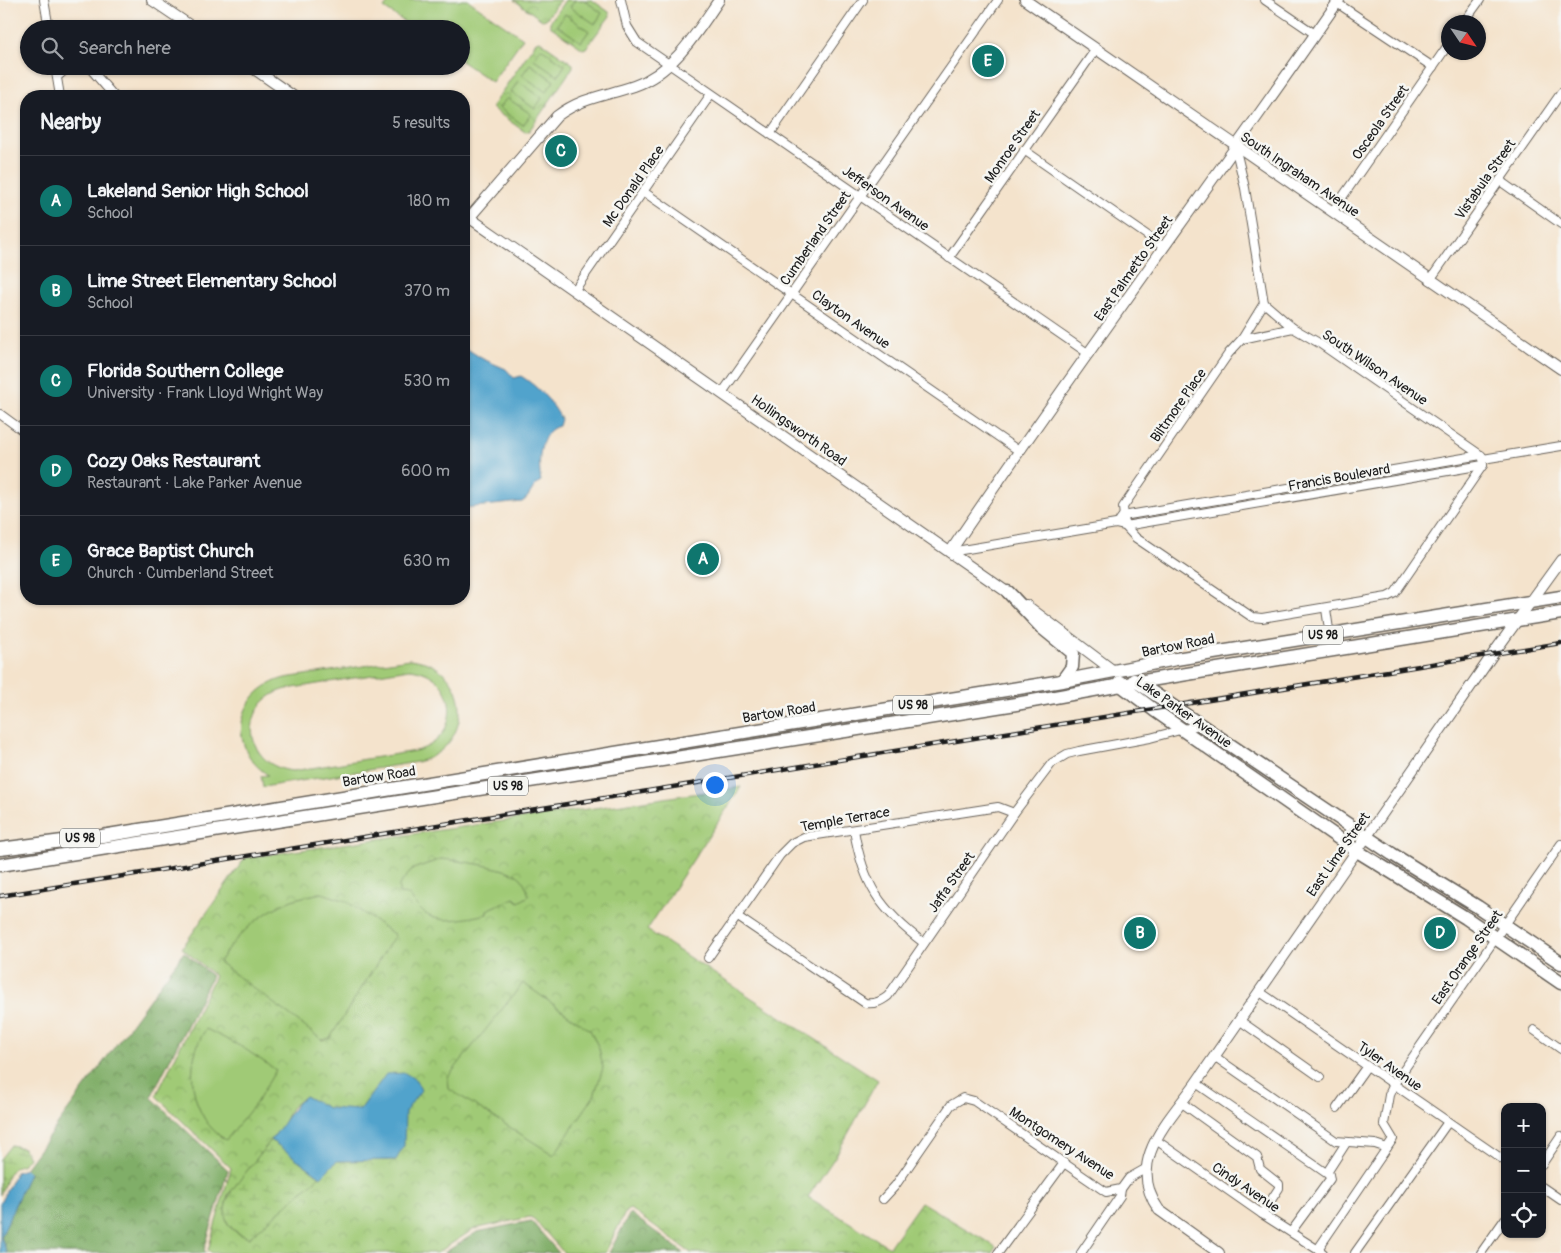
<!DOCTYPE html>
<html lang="en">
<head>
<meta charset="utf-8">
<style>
  body { margin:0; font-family:Pangolin,sans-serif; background:#242831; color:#f1f3f6 }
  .controls { position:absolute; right:15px; bottom:15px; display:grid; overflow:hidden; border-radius:10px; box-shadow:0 1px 4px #0004 }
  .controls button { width:45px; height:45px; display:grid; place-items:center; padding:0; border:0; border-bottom:1px solid #363941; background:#171b24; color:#f1f3f6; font:25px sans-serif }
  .compass { position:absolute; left:1441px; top:15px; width:45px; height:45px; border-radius:50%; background:#171b24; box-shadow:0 1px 4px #0004; rotate:125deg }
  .you { position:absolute; left:714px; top:784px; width:18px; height:18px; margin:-12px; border:4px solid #fff; border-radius:50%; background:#1a73e8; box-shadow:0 0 0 8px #1a73e833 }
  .badge { display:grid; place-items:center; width:32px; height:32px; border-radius:50%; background:#0f766e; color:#fff; font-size:16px; font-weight:700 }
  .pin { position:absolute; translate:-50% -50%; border:2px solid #fff; box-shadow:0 1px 5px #0006 }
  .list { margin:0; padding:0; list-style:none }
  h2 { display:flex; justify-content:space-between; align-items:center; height:65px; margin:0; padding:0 20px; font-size:21px }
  h2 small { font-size:16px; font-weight:400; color:#9ea1a6 }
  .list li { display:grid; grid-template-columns:32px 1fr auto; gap:15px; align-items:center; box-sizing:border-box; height:90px; padding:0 20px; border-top:1px solid #363941 }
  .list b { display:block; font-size:19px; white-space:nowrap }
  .list p { margin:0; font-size:16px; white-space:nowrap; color:#9ea1a6 }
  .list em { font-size:16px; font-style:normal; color:#9ea1a6 }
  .icon { flex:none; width:28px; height:28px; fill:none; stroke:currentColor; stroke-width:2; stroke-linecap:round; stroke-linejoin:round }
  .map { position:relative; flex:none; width:1561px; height:1253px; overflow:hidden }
  .search { position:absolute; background:#171b24; box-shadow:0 1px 4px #0004; left:20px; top:20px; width:450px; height:55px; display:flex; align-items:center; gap:12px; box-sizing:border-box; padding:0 18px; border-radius:28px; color:#9ea1a6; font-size:19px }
  .panel { position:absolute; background:#171b24; box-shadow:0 1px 4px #0004; left:20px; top:90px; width:450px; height:515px; border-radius:20px }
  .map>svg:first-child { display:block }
  .forest { fill:url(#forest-crowns); stroke:#4e6542 }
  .wetland { fill:url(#wetland-marsh); stroke:#5e7349 }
  .park { fill:url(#park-crowns); stroke:#5e7349; fill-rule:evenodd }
  .garden { fill:#a0ca76; stroke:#5e7349; fill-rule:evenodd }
  .water { fill:#51a3cc; stroke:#366074 }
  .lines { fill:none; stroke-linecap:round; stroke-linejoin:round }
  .minor-casing { stroke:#68625a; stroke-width:10 }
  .tertiary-casing { stroke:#68625a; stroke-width:12 }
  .primary-casing { stroke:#68625a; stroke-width:15 }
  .minor { stroke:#fff; stroke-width:8 }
  .tertiary { stroke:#fff; stroke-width:10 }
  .primary { stroke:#fff; stroke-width:12 }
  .rail-casing { stroke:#1c1c1c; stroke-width:4.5 }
  .rail { stroke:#f6f6f2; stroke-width:2.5; stroke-dasharray:8; stroke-linecap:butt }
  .labels { text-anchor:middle; stroke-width:5; stroke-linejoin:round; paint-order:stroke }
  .shield { fill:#f6f6f2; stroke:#5d5d5c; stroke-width:1 }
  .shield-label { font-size:12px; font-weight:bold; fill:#1c1c1c }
  .street-label { font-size:14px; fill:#1c1c1c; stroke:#f6f6f2 }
</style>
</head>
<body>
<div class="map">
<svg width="1561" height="1253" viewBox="0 0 1561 1253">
  <defs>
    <pattern id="forest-crowns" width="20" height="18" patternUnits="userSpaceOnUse" patternTransform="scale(1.25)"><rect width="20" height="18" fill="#80ae67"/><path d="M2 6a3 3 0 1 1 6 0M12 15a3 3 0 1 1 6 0" fill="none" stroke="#688d54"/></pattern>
    <pattern id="wetland-marsh" width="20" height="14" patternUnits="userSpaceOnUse" patternTransform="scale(1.25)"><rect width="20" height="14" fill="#a0ca76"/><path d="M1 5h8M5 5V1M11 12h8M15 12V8" fill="none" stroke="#89ad66"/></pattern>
    <pattern id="park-crowns" width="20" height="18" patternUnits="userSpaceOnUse" patternTransform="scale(1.25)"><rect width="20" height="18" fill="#a0ca76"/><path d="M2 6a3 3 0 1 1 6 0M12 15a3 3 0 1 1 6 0" fill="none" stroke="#89ad66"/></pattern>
  </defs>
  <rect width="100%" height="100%" fill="#f6f6f2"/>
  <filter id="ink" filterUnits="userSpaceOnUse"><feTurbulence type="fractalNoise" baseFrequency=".02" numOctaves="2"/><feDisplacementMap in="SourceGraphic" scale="10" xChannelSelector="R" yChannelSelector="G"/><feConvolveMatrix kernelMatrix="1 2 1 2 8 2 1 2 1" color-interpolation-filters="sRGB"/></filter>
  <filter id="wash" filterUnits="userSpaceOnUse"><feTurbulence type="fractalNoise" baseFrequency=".0096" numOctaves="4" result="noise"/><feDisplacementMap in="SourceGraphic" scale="20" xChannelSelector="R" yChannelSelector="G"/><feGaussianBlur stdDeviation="1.12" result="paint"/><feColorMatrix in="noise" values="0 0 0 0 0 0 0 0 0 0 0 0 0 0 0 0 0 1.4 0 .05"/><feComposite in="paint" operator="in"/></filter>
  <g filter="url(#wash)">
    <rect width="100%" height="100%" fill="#f4e3cc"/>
    <!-- forest -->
    <g class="forest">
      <path d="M184,952L212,976L151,1097L228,1170L204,1250L207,1253H7L1,1237L29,1173L25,1169Z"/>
      <path d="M630,1213L684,1253H609Z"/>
      <path d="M531,1221L559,1253H444L477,1232Z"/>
    </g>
    <!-- wetland -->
    <g class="wetland">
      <path d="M271,1140L321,1177L249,1238C192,1218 251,1166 271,1140Z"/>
      <path d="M11,1145L23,1148L29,1157C22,1167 22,1163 13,1169C6,1174 4,1187 0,1195V1159Z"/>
    </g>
    <!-- park -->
    <g class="park">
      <path d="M514,0H560L546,19L542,20Z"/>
      <path d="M565,0H592L609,12L610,16L586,48L583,49L550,26V22Z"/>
      <path d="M540,41L573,64V67L529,131L525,132L493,109L492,106L536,42Z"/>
      <path d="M741,787L647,930L878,1080L835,1157L808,1197L889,1247L921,1202L996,1247L992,1253H691L630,1209L626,1211L605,1253H564L534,1219L530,1217L474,1229L437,1253H212L208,1250L231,1168L156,1096L215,976L182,948L245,858ZM387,1074L396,1160L337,1161L249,1238C226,1230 221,1219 228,1195L282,1126L291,1108L305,1096L328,1109L360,1110Z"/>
    </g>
    <!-- garden -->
    <g class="garden">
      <path d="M390,0H468L523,38L492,82L461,61V29H415L384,8Z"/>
      <path d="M575,0H584L602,13L595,24L570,7Z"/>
      <path d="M565,14L589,31L581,42L557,25Z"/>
      <path d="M541,48L565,65L558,76L534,59Z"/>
      <path d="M530,64L554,81L546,92L522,75Z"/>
      <path d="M518,81L542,98L535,109L511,92Z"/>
      <path d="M507,98L531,114L523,125L499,108Z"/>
      <path d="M409,659C473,664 478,747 417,762L263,787L261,776L268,775C225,747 237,690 285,678ZM409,669C460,673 464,740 415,751L293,771C242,766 238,701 287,689Z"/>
      <path d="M441,859C461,861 497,866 515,874C524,878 526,887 529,896L519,902L514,898L487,910V914C467,918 438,926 422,911C417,907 413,900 409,895L399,894V885L413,869Z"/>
      <path d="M322,893L346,901L395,935L330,1038L322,1040L219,962C235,936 263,911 292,900C301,897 312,895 322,893Z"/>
      <path d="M523,983L590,1030L599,1048L603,1068L594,1096L554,1155L449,1089L448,1077Z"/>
      <path d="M206,1029L242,1047L276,1070L256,1103L226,1140C189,1118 183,1062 206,1029Z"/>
    </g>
    <!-- water -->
    <g class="water">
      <path d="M464,347L483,359L506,369L514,378L521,376C537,386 553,402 561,419L559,426C538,431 538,465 541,481C532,485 531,497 522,502L464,508Z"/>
      <path d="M405,1073L416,1080L421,1090L405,1112L404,1146L396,1160L337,1161L321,1177L271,1140C284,1124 290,1109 305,1096L328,1108L360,1110L386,1074Z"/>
      <path d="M25,1169L29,1173L1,1237L7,1253H0V1203L16,1172Z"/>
    </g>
  </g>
  <g filter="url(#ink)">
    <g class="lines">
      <defs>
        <g id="minor">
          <path d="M44,0L49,29"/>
          <path d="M621,0L627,26L637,42L1089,354"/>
          <path d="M1265,0L1315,34"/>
          <path d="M1337,3L1433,67"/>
          <path d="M1464,22L1480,0"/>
          <path d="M55,66L60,96"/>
          <path d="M88,66L114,96"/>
          <path d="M57,77L70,66"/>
          <path d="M770,134L863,0"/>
          <path d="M1235,146L1245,188L1264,303L1242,339L1229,353L1123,507L1125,526L1136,538L1252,617L1262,618L1387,597L1395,593L1483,465"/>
          <path d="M1024,150L1164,247"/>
          <path d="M1500,181L1561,224"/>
          <path d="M644,192L1019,451"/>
          <path d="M1332,212L1448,45"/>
          <path d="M949,258L1096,49"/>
          <path d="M1430,280L1561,93"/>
          <path d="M574,291L711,94"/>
          <path d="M1264,303L1293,328"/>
          <path d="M1242,339L1293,328L1319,343L1482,456"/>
          <path d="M722,393L998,0"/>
          <path d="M0,414L26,433"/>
          <path d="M1483,459L1561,446"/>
          <path d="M1120,520L1123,516L1481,455"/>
          <path d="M950,552L1116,524L1125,526L1483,465"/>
          <path d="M1326,609L1332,650"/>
          <path d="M854,830C863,884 880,910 924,943"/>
          <path d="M738,917L865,1003C875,1004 880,1002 888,996L1014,813L1052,763L1067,754L1079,751L1150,738L1199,725"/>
          <path d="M708,958L780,855L792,843L804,837L998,807L1014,813"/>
          <path d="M1260,992L1505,1161"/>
          <path d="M1239,1020L1320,1077"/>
          <path d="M1534,1030L1561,1049"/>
          <path d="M1214,1056L1336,1141L1375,1144L1387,1148"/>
          <path d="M1196,1083L1329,1175"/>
          <path d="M1182,1103L1257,1157L1260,1169L1279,1184V1188L1262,1214"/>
          <path d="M1337,1108L1367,1066"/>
          <path d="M1156,1140L1262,1214L1323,1253"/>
          <path d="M1542,1164L1561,1136"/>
          <path d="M1542,1187L1561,1200"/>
          <path d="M883,1199L895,1186L951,1105L963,1098L974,1101L1106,1192L1121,1189L1129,1178L1145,1169"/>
          <path d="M1291,1232L1330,1179L1328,1171L1346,1143"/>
          <path d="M1318,1249L1393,1139L1384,1124L1389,1095L1394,1084L1561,844"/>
          <path d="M998,1253L1064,1163"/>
          <path d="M1081,1253L1120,1196L1121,1189"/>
          <path d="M1355,1253L1448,1122"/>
          <path d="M1481,1253L1505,1219"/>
        </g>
        <g id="tertiary">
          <path d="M152,0L195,29"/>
          <path d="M1025,0L1561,369"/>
          <path d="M250,66L293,96"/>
          <path d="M464,214L1014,597"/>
          <path d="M469,218L557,116C583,97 605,96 634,86C673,73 697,32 719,0"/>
          <path d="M950,552C1076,365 1211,185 1339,0"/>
          <path d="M1026,605L1115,672"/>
          <path d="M1219,1253L1159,1210C1125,1162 1168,1122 1196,1083L1493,654L1561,560"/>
        </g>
        <g id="primary">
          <path d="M1008,592L1041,627L1073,653L1072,667L1062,681"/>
          <path d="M1134,680L1392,854L1478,907L1561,963"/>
          <path d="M1120,682L1122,686L1154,710L1357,851L1466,918L1561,983"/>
          <path d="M0,849L102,836L565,761L1062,681L1176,659L1561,597"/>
          <path d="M0,865L1016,704L1138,682L1561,613"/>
        </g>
      </defs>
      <!-- minor casing -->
      <use href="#minor" class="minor-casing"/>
      <!-- tertiary casing -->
      <use href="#tertiary" class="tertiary-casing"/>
      <!-- primary casing -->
      <use href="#primary" class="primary-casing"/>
      <!-- minor -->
      <use href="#minor" class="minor"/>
      <!-- tertiary -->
      <use href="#tertiary" class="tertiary"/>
      <!-- primary -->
      <use href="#primary" class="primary"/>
      <defs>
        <path id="rail" d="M0,896L1561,643"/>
      </defs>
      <!-- rail casing -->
      <use href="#rail" class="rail-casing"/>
      <!-- rail -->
      <use href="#rail" class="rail"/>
    </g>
  </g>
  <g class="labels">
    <!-- shield labels -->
    <g class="shield">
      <rect x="1303" y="625.5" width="40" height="19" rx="4"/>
      <rect x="893" y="695.5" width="40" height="19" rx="4"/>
      <rect x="488" y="776.5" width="40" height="19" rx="4"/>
      <rect x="60" y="828.5" width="40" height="19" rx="4"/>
    </g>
    <g class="shield-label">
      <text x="1323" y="639">US 98</text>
      <text x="913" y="709">US 98</text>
      <text x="508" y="790">US 98</text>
      <text x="80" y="842">US 98</text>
    </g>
    <!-- street labels -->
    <g class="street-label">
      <text transform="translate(1380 122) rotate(-55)" y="5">Osceola Street</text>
      <text transform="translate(1012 146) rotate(-55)" y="5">Monroe Street</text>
      <text transform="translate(1300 174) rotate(34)" y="5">South Ingraham Avenue</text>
      <text transform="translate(1485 179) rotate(-55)" y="5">Vistabula Street</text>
      <text transform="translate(633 186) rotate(-55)" y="5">Mc Donald Place</text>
      <text transform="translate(886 198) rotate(35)" y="5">Jefferson Avenue</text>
      <text transform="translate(815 238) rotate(-55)" y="5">Cumberland Street</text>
      <text transform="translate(1133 268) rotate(-55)" y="5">East Palmetto Street</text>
      <text transform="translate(851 319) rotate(35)" y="5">Clayton Avenue</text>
      <text transform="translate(1375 367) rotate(34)" y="5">South Wilson Avenue</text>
      <text transform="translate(1178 405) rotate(-55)" y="5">Biltmore Place</text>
      <text transform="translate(799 430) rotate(35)" y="5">Hollingsworth Road</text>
      <text transform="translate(1339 477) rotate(-10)" y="5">Francis Boulevard</text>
      <text transform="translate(1178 645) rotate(-11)" y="5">Bartow Road</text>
      <text transform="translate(779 712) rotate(-9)" y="5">Bartow Road</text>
      <text transform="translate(1184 712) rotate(35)" y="5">Lake Parker Avenue</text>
      <text transform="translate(379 776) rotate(-9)" y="5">Bartow Road</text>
      <text transform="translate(845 819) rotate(-10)" y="5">Temple Terrace</text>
      <text transform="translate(1338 854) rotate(-55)" y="5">East Lime Street</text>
      <text transform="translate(951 882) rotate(-55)" y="5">Jaffa Street</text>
      <text transform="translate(1467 957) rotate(-55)" y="5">East Orange Street</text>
      <text transform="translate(1390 1066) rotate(35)" y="5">Tyler Avenue</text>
      <text transform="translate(1062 1143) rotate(33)" y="5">Montgomery Avenue</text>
      <text transform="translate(1246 1187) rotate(34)" y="5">Cindy Avenue</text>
    </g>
  </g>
</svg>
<div class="controls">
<button>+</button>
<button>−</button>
<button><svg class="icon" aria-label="locate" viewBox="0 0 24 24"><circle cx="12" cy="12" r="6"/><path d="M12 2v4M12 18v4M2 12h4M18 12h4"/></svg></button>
</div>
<svg class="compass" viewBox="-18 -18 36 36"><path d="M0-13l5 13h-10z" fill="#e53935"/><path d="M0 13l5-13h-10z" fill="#9ea1a6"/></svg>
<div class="you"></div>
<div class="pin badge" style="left:703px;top:559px">A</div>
<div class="pin badge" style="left:1140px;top:933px">B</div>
<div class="pin badge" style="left:561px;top:151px">C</div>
<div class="pin badge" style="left:1440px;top:933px">D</div>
<div class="pin badge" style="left:988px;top:61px">E</div>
<div class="search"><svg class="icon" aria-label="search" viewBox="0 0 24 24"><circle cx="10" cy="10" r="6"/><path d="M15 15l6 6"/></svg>Search here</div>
<section class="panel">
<h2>Nearby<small>5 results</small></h2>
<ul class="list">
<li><span class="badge">A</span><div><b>Lakeland Senior High School</b><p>School</p></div><em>180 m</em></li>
<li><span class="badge">B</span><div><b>Lime Street Elementary School</b><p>School</p></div><em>370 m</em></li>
<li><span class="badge">C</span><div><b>Florida Southern College</b><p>University · Frank Lloyd Wright Way</p></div><em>530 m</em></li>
<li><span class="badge">D</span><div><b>Cozy Oaks Restaurant</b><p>Restaurant · Lake Parker Avenue</p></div><em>600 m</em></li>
<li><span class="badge">E</span><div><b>Grace Baptist Church</b><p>Church · Cumberland Street</p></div><em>630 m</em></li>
</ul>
</section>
</div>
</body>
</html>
